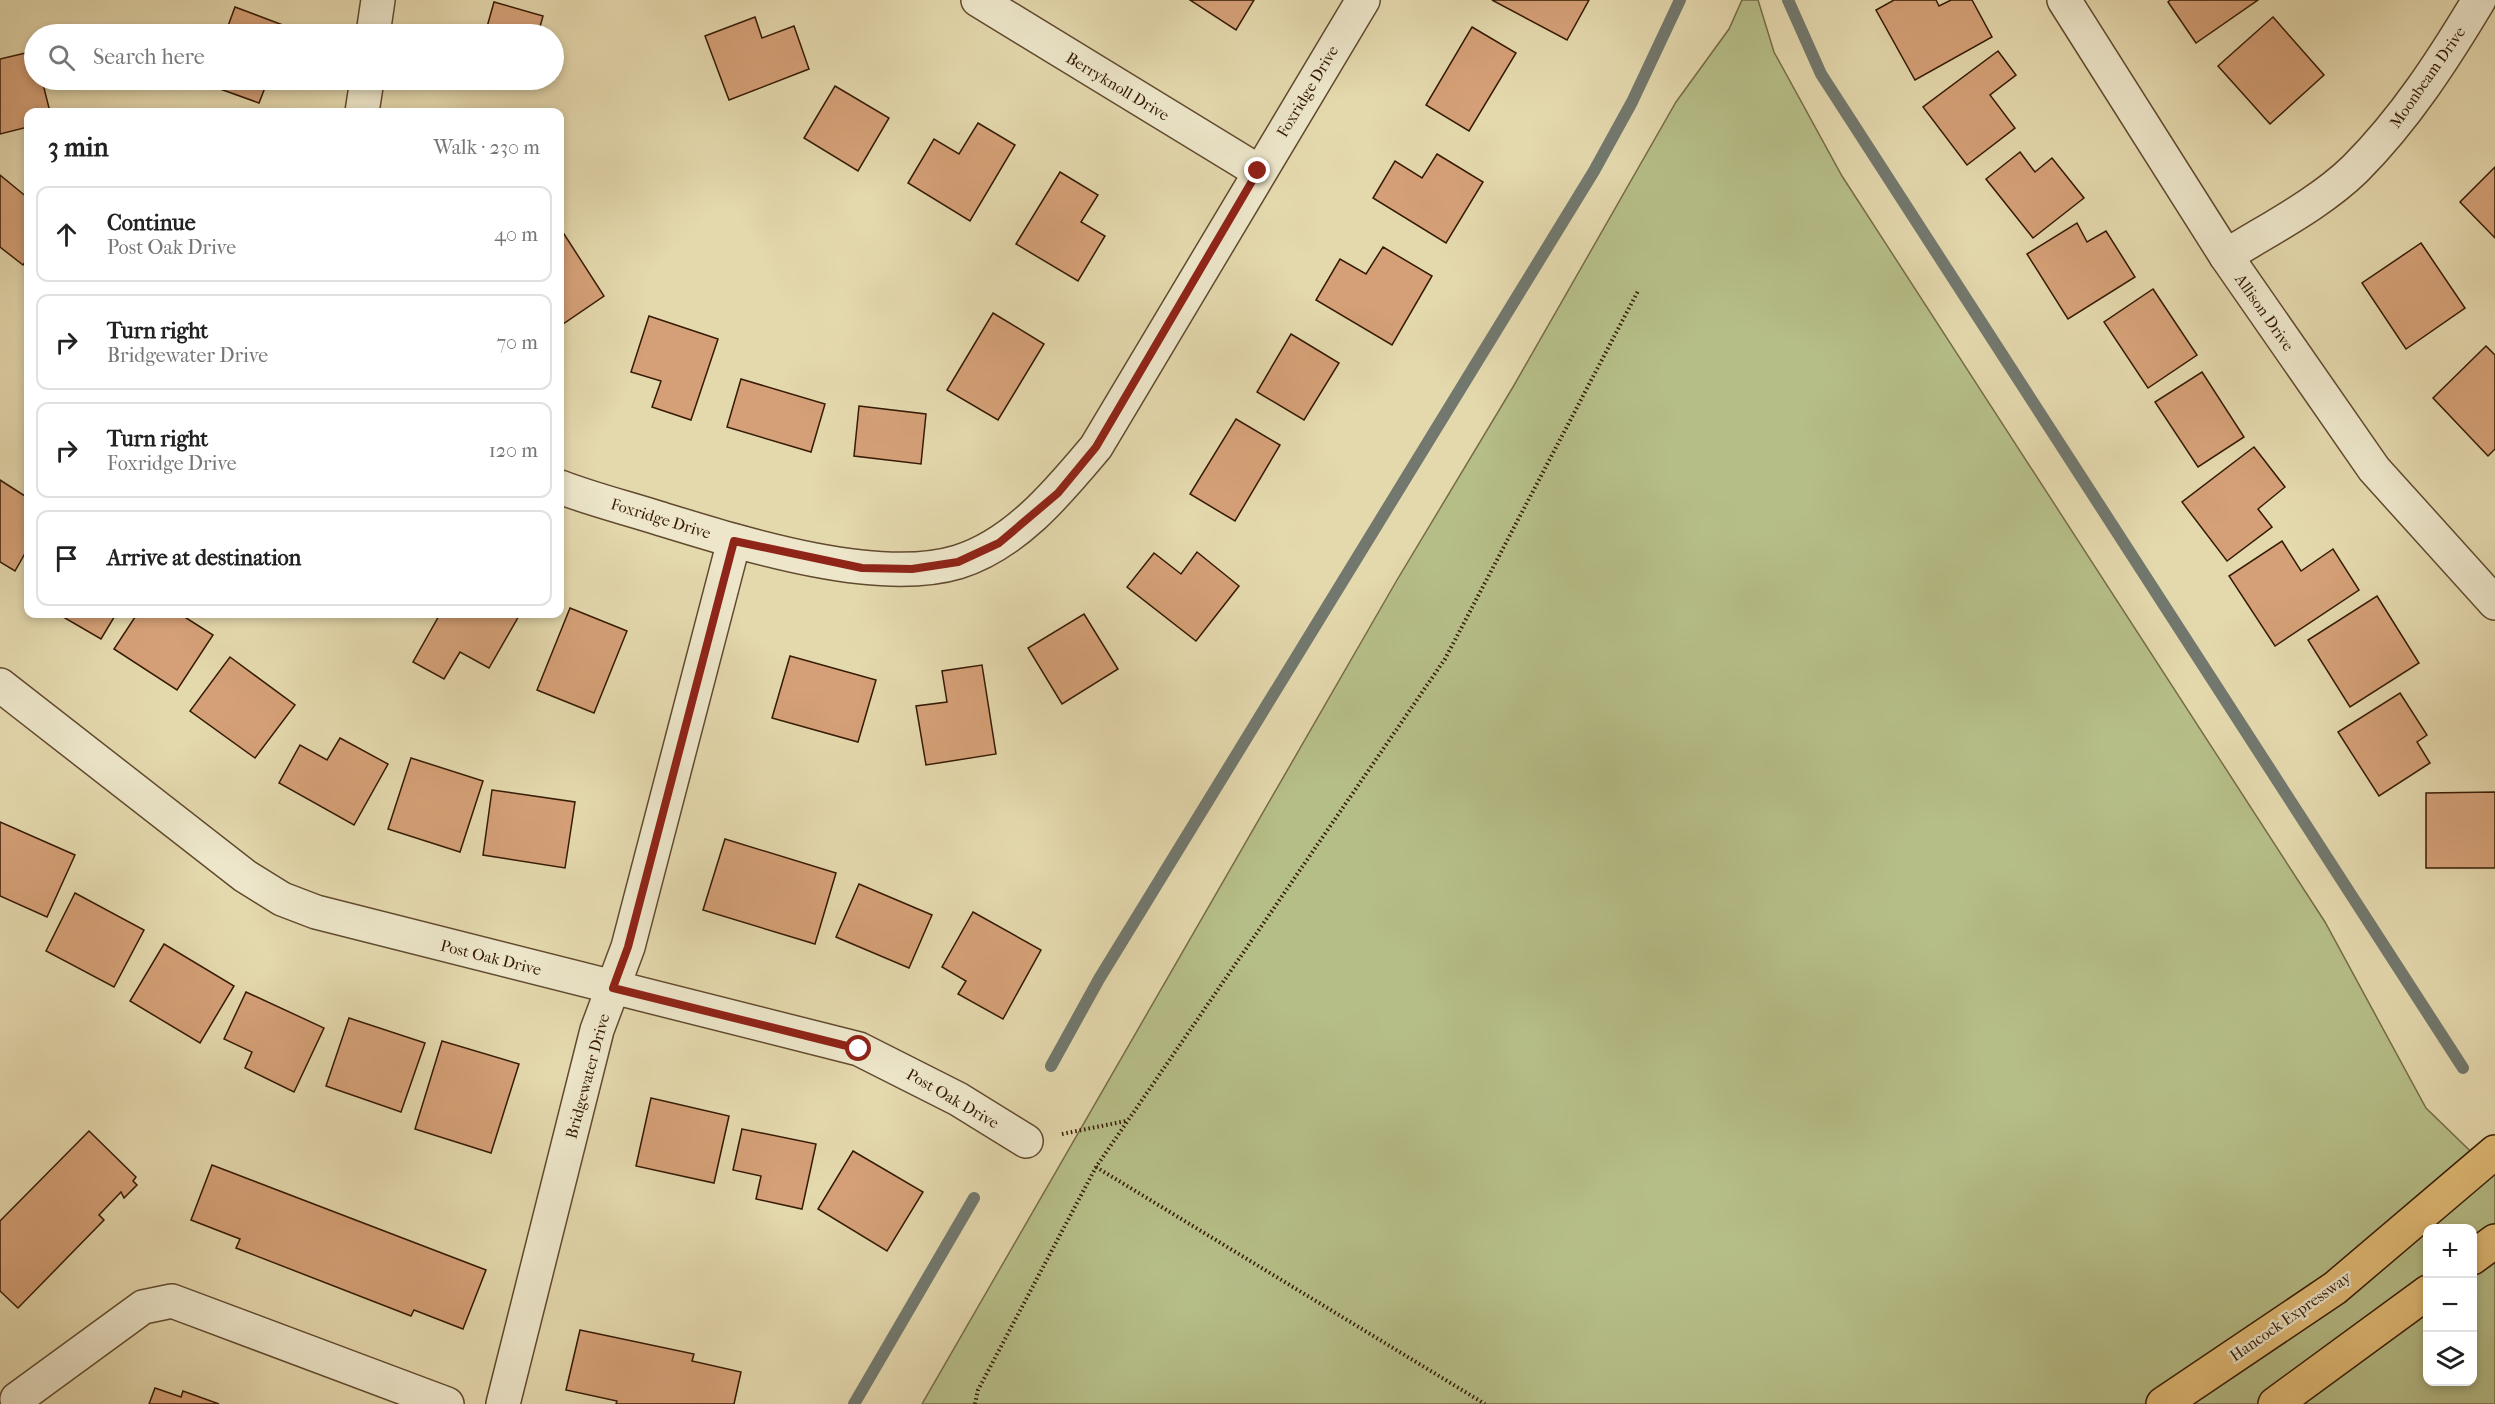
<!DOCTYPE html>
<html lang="en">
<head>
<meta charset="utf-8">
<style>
  body { margin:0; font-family:"IM FELL French Canon",serif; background:#f2f2f2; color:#222 }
  .controls { position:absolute; right:18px; bottom:18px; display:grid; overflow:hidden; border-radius:12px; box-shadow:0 3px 9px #0003 }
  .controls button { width:54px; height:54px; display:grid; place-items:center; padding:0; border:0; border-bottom:2px solid #e0e0e0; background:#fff; color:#222; font:30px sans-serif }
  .stop { position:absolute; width:18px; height:18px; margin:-14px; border:4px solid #8f2418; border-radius:50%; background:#fff }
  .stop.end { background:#8f2418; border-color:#fff; box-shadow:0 2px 6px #0008 }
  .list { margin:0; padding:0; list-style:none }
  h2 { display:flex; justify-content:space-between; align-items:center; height:78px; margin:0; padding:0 24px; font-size:26px }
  h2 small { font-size:20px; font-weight:400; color:#767676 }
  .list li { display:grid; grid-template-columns:39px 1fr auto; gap:18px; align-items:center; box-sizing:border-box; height:96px; margin:0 12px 12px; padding:0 12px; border:2px solid #e0e0e0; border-radius:12px }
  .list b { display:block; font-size:22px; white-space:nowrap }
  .list p { margin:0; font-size:20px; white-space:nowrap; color:#767676 }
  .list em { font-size:20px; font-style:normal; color:#767676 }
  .icon { flex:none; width:33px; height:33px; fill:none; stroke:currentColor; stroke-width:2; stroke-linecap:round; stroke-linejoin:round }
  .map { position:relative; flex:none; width:2495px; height:1404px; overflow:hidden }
  .search { position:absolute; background:#fff; box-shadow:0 3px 9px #0003; left:24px; top:24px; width:540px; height:66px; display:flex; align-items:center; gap:15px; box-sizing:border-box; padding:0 21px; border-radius:33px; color:#767676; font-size:22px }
  .panel { position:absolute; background:#fff; box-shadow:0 3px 9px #0003; left:24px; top:108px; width:540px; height:510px; border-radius:12px }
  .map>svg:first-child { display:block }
  .green { fill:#b6be88; stroke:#766c46; stroke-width:1.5; fill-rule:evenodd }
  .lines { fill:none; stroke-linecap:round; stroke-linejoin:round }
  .stream { stroke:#72786e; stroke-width:12 }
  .building { fill:#d5a077; stroke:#351a04; stroke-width:1.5 }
  .street-casing { stroke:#614a2e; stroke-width:36 }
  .primary-casing { stroke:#351a04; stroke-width:36 }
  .path { stroke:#351a04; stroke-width:4; stroke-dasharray:1.5 3; stroke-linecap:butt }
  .street { stroke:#ede6ca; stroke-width:33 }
  .primary { stroke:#e2bc76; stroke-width:33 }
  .route { stroke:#8f2418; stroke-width:8 }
  .labels { text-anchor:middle; stroke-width:5; stroke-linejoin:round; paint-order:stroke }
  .street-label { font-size:16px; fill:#351a04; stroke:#ede6ca }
</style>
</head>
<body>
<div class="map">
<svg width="2495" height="1404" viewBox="0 0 2495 1404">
  <rect width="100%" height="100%" fill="#e4d8ad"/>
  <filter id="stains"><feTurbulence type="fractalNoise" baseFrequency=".00333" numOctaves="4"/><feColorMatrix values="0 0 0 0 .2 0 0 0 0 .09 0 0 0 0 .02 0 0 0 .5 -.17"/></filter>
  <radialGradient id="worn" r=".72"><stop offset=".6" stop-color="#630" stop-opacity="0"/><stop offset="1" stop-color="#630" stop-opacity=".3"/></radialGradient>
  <!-- green -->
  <path class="green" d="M1742,0H1758L1774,52L1842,176L2325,922L2426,1108L2495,1175V1404H922L1397,580L1513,387L1676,102L1729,29ZM2428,1228H2472V1382H2428Z"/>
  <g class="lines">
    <!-- stream -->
    <g class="stream">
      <path d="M1788,0L1821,74L2463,1068"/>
      <path d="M1051,1066L1099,979L1594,171L1632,102L1680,0"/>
      <path d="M854,1404L974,1198"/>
    </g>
  </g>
  <!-- building -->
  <g class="building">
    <path d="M1190,0H1254L1236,30Z"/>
    <path d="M1492,0H1589L1567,40Z"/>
    <path d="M1894,0H1936L1939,6L1951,0H1972L1992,37L1915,80L1876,10Z"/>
    <path d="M2170,0H2258L2196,43L2168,2Z"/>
    <path d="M494,2L543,16L538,34H485Z"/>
    <path d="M235,7L288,27L285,34H225Z"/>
    <path d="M755,17L762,38L794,26L809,69L729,100L705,36Z"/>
    <path d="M2273,17L2324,75L2270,124L2218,66Z"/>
    <path d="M1472,27L1516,53L1469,131L1426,105Z"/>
    <path d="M34,51V80H42L50,112H28V127L0,134V59Z"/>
    <path d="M1998,51L2016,75L1990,95L2015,128L1967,165L1923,107Z"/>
    <path d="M195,80H268L259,103Z"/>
    <path d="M835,86L889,118L858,171L804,138Z"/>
    <path d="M978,123L1015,145L970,221L908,183L934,139L959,154Z"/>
    <path d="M2020,152L2035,172L2052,158L2084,198L2033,238L1986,179Z"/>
    <path d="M1437,154L1483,182L1446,243L1373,198L1395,161L1422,178Z"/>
    <path d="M2495,167V238L2460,202Z"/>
    <path d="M1060,172L1098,195L1081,222L1105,236L1078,281L1016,244Z"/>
    <path d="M0,175L28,198V258L23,265L0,247Z"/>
    <path d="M2077,223L2087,242L2106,231L2135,277L2068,319L2027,254Z"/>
    <path d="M564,234L604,296L560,326V237Z"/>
    <path d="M2421,243L2465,308L2406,349L2362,283Z"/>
    <path d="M1383,247L1432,276L1392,345L1316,300L1340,259L1366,274Z"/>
    <path d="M2153,289L2197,355L2148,388L2104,322Z"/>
    <path d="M993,313L1044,344L998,420L947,390Z"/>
    <path d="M649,316L718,339L691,420L652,407L661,381L631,372Z"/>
    <path d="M1291,334L1339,363L1304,420L1257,392Z"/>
    <path d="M2486,346L2495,355V449L2488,456L2433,398Z"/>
    <path d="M2202,372L2244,437L2198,467L2155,402Z"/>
    <path d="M741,379L825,404L811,452L727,427Z"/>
    <path d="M859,406L926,414L921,464L854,456Z"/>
    <path d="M1236,419L1280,445L1235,521L1190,494Z"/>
    <path d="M2254,447L2285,487L2258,509L2272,527L2227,561L2182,502Z"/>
    <path d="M0,480L28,498V548L15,571L0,562Z"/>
    <path d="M2282,541L2301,571L2333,549L2359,590L2275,646L2229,576Z"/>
    <path d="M1197,552L1239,586L1196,641L1127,587L1154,553L1181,574Z"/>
    <path d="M2377,596L2419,663L2350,707L2308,640Z"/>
    <path d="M570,608L627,631L594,713L537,690Z"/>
    <path d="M58,614H116L101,639Z"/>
    <path d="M137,614H180L213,635L177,690L114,649Z"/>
    <path d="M440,614H520L489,668L460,652L444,679L413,662Z"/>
    <path d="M1084,614L1118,669L1062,704L1028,648Z"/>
    <path d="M790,656L876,680L858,742L772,718Z"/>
    <path d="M230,657L295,705L255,758L190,711Z"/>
    <path d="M982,665L996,754L926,765L916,706L947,702L942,671Z"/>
    <path d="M2400,693L2427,735L2417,742L2430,763L2379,796L2338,732Z"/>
    <path d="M340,738L388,764L354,825L279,783L300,745L327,760Z"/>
    <path d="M411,758L483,781L460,852L388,829Z"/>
    <path d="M492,790L575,802L565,868L483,855Z"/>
    <path d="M2495,792V868H2426V793Z"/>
    <path d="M0,822L75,855L47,917L0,896Z"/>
    <path d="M725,839L836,873L815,944L703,910Z"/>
    <path d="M859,884L932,915L909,968L836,937Z"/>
    <path d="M75,893L144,930L114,987L46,951Z"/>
    <path d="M973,912L1041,950L1003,1019L958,994L966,981L942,967Z"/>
    <path d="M164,944L234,986L200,1043L130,1001Z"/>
    <path d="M246,992L324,1028L294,1092L245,1068L252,1052L224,1039Z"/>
    <path d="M349,1018L425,1043L401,1112L326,1086Z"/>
    <path d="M442,1041L519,1064L491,1153L415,1129Z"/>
    <path d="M651,1098L729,1116L714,1183L636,1166Z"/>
    <path d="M742,1129L816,1144L802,1209L756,1199L761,1176L733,1170Z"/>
    <path d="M89,1131L136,1177L133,1181L137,1185L124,1198L121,1192L99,1215L104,1220L18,1308L0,1291V1221Z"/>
    <path d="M853,1151L923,1192L887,1251L818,1209Z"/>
    <path d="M212,1165L486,1270L463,1329L414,1310L411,1316L236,1248L240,1239L191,1220Z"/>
    <path d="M580,1330L694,1354L692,1361L741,1372L734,1404H616L617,1401L566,1390Z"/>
    <path d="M155,1388L181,1397L183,1391L219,1404H149Z"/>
  </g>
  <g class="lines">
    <defs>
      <g id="street">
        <path d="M978,0L1258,171"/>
        <path d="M2064,0L2226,256L2374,469L2495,603"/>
        <path d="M373,34L378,0"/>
        <path d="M362,112L367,80"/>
        <path d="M2226,256C2269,229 2319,204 2355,169C2405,119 2443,60 2479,0"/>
        <path d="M560,487C591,499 623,507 655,517C737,542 875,587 958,562C1016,544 1059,491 1096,447L1363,0"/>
        <path d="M0,685L245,876L282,899L316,912L859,1049L958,1099L1026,1141"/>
        <path d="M17,1399L143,1307L172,1301L447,1404"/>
        <path d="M503,1404L597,1030L628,947L734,541"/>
      </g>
      <g id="primary">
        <path d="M2472,1258L2495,1241"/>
        <path d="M2163,1404L2335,1288L2495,1152"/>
        <path d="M2275,1404L2428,1292"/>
      </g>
    </defs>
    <!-- street casing -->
    <use href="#street" class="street-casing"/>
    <!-- primary casing -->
    <use href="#primary" class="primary-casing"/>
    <!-- path -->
    <g class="path">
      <path d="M1062,1134L1126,1121"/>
      <path d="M1096,1167L1485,1404"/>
      <path d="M975,1404L978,1390L1096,1167L1445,659L1638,291"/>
    </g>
    <!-- street -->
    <use href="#street" class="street"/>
    <!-- primary -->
    <use href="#primary" class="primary"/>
  </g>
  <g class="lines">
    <!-- route -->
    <path class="route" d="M859,1049L613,988L628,947L734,541L862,568L912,569L958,562L999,543L1058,493L1096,447L1258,171"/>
  </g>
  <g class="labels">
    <!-- street labels -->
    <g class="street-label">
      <text transform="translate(2427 77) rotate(-55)" y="6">Moonbeam Drive</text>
      <text transform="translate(1118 86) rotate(31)" y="6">Berryknoll Drive</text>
      <text transform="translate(1307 91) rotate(-59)" y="6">Foxridge Drive</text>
      <text transform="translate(2265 312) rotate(55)" y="6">Allison Drive</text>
      <text transform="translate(661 518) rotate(17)" y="6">Foxridge Drive</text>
      <text transform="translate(491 957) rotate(14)" y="6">Post Oak Drive</text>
      <text transform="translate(587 1076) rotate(-75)" y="6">Bridgewater Drive</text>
      <text transform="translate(953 1098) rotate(30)" y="6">Post Oak Drive</text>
      <text transform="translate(2290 1316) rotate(-35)" y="6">Hancock Expressway</text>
    </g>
  </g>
  <rect width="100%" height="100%" filter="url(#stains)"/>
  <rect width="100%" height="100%" fill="url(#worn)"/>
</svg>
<div class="controls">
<button>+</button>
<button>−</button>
<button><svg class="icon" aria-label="layers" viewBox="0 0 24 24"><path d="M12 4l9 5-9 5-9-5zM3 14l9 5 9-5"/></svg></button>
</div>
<div class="stop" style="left:859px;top:1049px"></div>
<div class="stop end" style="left:1258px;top:171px"></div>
<div class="search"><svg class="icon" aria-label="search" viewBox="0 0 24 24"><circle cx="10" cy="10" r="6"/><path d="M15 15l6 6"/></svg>Search here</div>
<section class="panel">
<h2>3 min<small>Walk · 230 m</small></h2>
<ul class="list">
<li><svg class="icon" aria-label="ahead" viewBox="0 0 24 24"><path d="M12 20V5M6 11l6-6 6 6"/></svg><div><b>Continue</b><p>Post Oak Drive</p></div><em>40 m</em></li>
<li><svg class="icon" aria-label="right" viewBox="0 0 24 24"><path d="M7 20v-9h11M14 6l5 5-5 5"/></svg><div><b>Turn right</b><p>Bridgewater Drive</p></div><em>70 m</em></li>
<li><svg class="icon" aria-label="right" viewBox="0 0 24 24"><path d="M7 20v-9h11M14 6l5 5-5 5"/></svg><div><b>Turn right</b><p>Foxridge Drive</p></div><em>120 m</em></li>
<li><svg class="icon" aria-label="arrive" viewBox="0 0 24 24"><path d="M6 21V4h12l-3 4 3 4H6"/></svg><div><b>Arrive at destination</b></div></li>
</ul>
</section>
</div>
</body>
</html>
